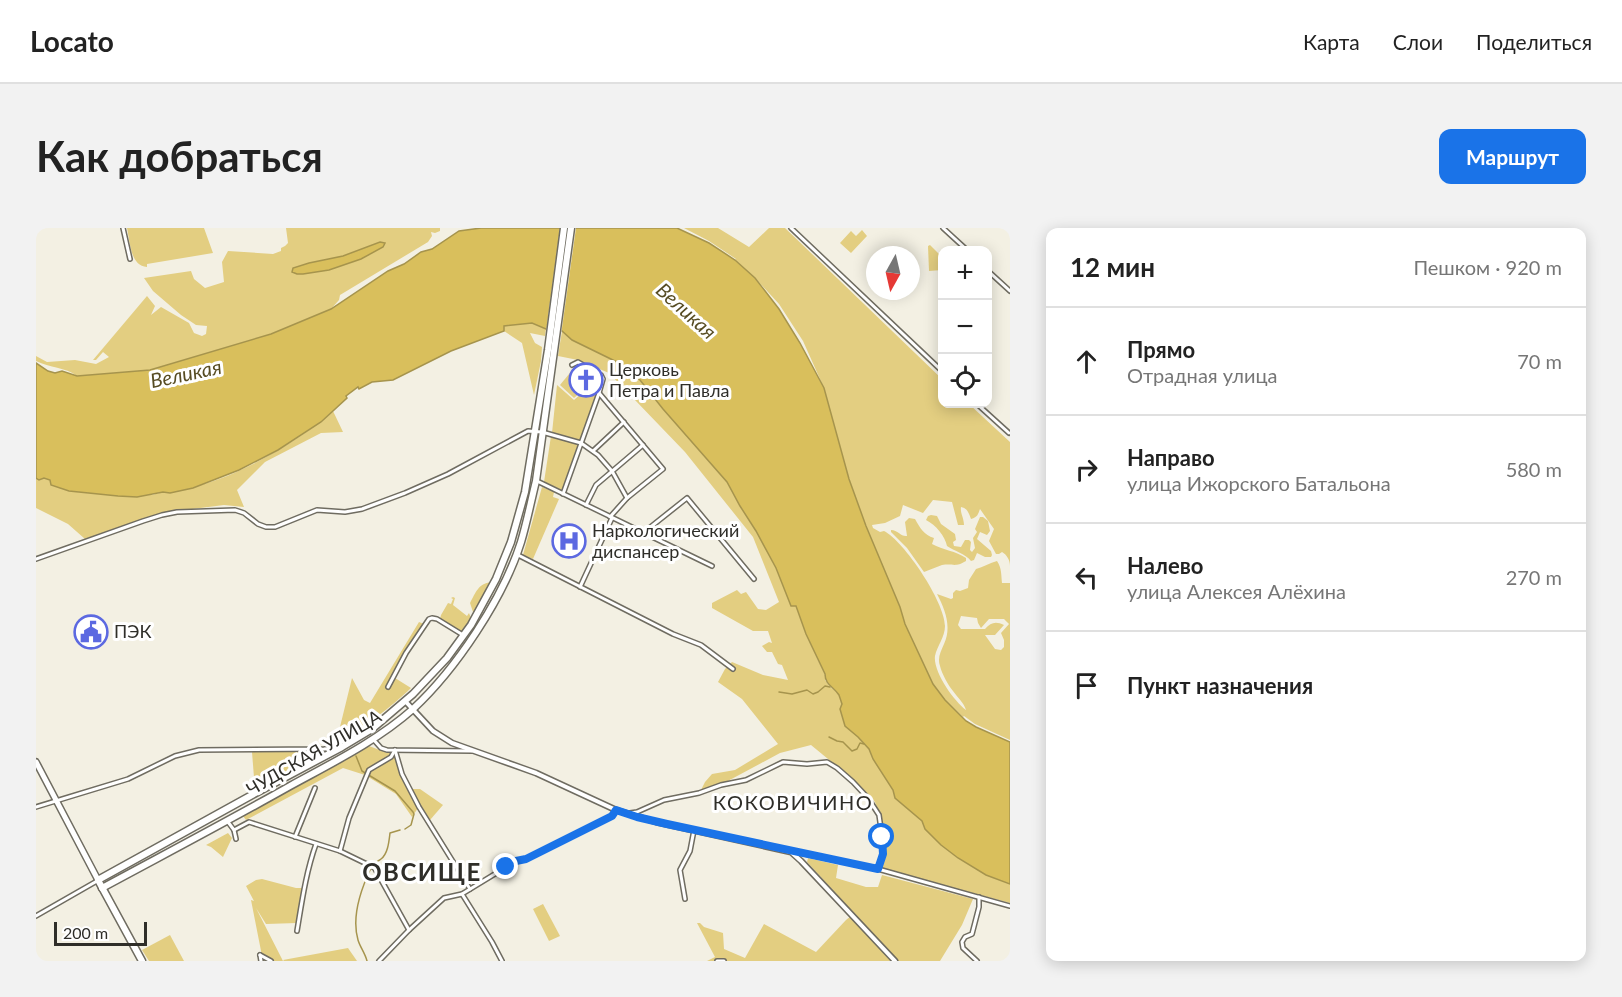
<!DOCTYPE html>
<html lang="ru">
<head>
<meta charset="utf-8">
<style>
  body { margin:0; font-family:Lato,sans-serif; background:#f2f2f2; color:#222 }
  .controls { position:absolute; right:18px; top:18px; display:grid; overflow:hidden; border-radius:12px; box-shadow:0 3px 15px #0003 }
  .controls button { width:54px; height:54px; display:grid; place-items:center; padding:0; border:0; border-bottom:2px solid #e0e0e0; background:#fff; color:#222; font:30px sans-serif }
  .compass { position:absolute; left:830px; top:18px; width:54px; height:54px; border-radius:50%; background:#fff; box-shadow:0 3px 15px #0003; rotate:188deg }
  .scale { position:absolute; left:18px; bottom:15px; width:93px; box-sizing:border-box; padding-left:6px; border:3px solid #2f2e29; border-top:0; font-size:16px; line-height:21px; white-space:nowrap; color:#2f2e29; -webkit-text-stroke:4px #fff; paint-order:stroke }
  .stop { position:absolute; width:18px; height:18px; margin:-14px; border:4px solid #1a73e8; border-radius:50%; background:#fff }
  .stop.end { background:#1a73e8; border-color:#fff; box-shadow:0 2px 6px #0008 }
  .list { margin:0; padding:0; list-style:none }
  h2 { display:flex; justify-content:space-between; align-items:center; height:78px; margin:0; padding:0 24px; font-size:26px }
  h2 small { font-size:20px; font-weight:400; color:#767676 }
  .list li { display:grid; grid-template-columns:39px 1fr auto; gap:18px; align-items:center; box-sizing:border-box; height:108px; padding:0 24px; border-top:2px solid #e0e0e0 }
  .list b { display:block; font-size:22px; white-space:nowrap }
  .list p { margin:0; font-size:20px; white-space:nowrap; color:#767676 }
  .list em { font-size:20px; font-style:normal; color:#767676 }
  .icon { flex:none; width:33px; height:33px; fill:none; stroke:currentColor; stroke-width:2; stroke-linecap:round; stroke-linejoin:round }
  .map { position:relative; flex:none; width:974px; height:733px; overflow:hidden; border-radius:12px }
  header { display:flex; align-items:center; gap:36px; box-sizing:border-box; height:84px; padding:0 30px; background:#fff; border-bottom:2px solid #e0e0e0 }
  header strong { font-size:28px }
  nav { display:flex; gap:33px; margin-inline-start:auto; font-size:21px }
  .intro { display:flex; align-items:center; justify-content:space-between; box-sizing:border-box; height:144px; padding:0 36px }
  h1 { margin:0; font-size:42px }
  .button { padding:15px 27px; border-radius:12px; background:#1a73e8; color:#fff; font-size:21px; font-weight:700 }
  main { display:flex; gap:36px; padding:0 36px }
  aside { flex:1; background:#fff; border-radius:12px; box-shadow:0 3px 15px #0003 }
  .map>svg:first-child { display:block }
  .green { fill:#e3ce81; fill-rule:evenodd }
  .water { fill:#d9bf5c; stroke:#a6944d; stroke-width:1.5 }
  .pier { fill:#f3f0e3 }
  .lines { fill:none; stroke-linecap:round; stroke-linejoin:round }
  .stream { stroke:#a6944d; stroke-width:1.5 }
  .minor-casing { stroke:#6f6c61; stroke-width:6 }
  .tertiary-casing { stroke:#6f6c61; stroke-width:7 }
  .primary-casing { stroke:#6f6c61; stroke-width:8 }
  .trunk-casing { stroke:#6f6c61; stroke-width:9 }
  .minor { stroke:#fff; stroke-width:3 }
  .tertiary { stroke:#fff; stroke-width:4 }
  .primary { stroke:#fff; stroke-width:5 }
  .trunk { stroke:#fff; stroke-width:6 }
  .route { stroke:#1a73e8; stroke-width:8 }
  .labels { text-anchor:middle; stroke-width:6; stroke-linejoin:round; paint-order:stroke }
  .poi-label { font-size:18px; fill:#2f2e29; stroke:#fff; text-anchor:start }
  .street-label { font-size:18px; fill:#2f2e29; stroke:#fff }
  .water-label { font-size:20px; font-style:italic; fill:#574c23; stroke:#fff }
  .neighbourhood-label { font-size:20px; letter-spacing:1.5px; fill:#2f2e29; stroke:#fff }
  .district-label { font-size:24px; font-weight:bold; letter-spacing:1.5px; fill:#2f2e29; stroke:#fff }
</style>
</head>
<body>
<header>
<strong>Locato</strong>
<nav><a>Карта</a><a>Слои</a><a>Поделиться</a></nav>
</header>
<div class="intro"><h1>Как добраться</h1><a class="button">Маршрут</a></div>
<main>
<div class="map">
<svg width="974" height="733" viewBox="0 0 974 733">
  <rect width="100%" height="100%" fill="#f3f0e3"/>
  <!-- green -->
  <g class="green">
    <path d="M91,0H168L177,25L111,36V39C94,38 94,13 91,0Z"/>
    <path d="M250,0H404V3L399,5L395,4L396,8L392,14L304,67L303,72L295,81L235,106L114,142L41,148C29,139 14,140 0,133V128L11,134L39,132L60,136L73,129L67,124L60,132H57L111,68L119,78L115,87L125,79L153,95L158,105L166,108L170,106L171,98L160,97L145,87L117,63L108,50L155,43L158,51L169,60L188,54L186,34L192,23L237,26L245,23V20L249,18L252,15Z"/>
    <path d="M648,0H682L713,19L733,0H749L906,151V176H933L974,214V338C974,332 971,327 966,324L963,326H960L953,313L958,301L944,281C942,286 942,289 935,291C933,285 931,280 925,279C924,285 928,290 928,297H922L916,274L897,272L887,285L867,277L864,288L849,295L836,297L837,300L844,304L848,303C868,313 909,374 909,398C909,409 901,418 899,428C897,444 918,473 930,482C928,475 922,470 917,463C912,457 906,446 904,438C901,430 905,423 908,416C916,399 909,381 901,366L915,371L917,370V365L920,362L924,363L932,360L933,352L940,341C947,339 954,335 961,333C966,340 965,348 966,355H974V512L939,496L928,488L927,489L909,472L897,456L869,396L864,379L830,298L813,251L788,160L767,113L743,76L719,50L699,32L700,31L673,13ZM925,388L941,390L942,395L945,400L953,391H968L973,396L965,405L968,412V419L965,422L959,421L949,407H959L968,397C960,393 955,394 949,401H925L922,397Z"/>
    <path d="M826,2L831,8L815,25L804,15L815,3L820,8Z"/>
    <path d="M894,17L906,29V42L893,43L892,18Z"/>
    <path d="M496,95L510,101L509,108L494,105L499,115L506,119L505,133L498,167L486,115L468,103V98Z"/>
    <path d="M526,103L536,112L583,135L604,152L627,181L691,254L704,278L720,303L740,340L755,378H760L770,406L789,447V452L794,459L802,465L822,509L833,521L837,531L857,562L859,570L886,593L889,601L905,617L922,630L950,647L974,656V675L843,640L850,620L845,591L839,574L820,554L775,517L744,525L690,554L665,562L669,554L676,546L699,542L742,516L706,471L682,454L689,441L696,434L727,447L752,452L746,437L742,436L736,424H731L726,418L733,414L736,415L732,403H717L676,380V375L701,362L705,366L710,364L722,381L730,382L743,374L717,309L649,224L573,145L542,132L522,128Z"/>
    <path d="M542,135L564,148L538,170L524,157Z"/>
    <path d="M564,149L566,152L545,213L516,205L521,157L538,172Z"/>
    <path d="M297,183L307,204L285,205L229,234L201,262L208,279L188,277L125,285L49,311L32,296L0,280V250L3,252L8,250L14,252L16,257L33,263L50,265L116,267L127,264L134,265C150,261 167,257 183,251C219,238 268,209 297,183Z"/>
    <path d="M515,208L542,216L526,262L508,254Z"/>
    <path d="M506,259L518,264L517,269L523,271L497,331L487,327Z"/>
    <path d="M895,287L901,288L905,296L919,306L920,312L917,314L918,318L925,319L929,312H933L935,314L934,322L936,324L939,320L937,310L941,304L939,301L944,289H947L952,293L954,303L951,307L944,304L941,311L955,323L956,327L955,329H949L941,325L938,332L935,333C930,326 918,323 911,318C909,308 900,297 890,292L892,288Z"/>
    <path d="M873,290L879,291C884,300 888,307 898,310L896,316C907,322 920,323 930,330V333C918,340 918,335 906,337C900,339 894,342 888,344L871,320L855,304V302C862,302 865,309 871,308L869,294Z"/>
    <path d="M455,354L439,384H437L434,375C440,364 442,356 455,354Z"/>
    <path d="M417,369L419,370L417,377L431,388L433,385L435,390L426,405L404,391L405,387L412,375L415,376L417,371L415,370Z"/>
    <path d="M383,394L388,396L365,433L359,450L375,460C356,478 328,502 302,507L316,450L328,472L334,475Z"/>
    <path d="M333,518L349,524L360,526L364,545L382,580L376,589L360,566L329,547L307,540L210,592L207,588Z"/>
    <path d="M216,524H280L283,528L219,562Z"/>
    <path d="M375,561H384L407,577L394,592Z"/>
    <path d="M192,605L196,610L187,629L175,619L170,617Z"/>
    <path d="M772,630L802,637L800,650L830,659H842L846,647L937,671L926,697L904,733H862L771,634Z"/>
    <path d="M226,651L260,660H266L261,695L230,696L220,680L247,733H227L215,672L218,673L210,658L220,652Z"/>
    <path d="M507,676L524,708L513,713L497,681Z"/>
    <path d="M815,688L855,733H671L679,729L661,695H664L668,699L687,705L688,721L709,730L728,696L780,724L810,692Z"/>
    <path d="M134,707L148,733H113L106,722Z"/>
    <path d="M312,720L321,733H248L247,732Z"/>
  </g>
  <!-- water -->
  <g class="water">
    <path d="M445,0H641L673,15L699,32L719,50L743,81L764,115L788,160L813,251L830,298L864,379L869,396L897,456L909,472L930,493L940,499L974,514V656L950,647L922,630L905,617L889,601L886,593L859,570L857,562L837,531L833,521L822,509L809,498L804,481L806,476C805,473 804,470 803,467C798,459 789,457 789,446L770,406L760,378H755L740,340L720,303L704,278L691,254L627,181L604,152L583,135L536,112L526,103L510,101L496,95L468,98V103L415,123L357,152L336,154L323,161L322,159L310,168L311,170L285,194L242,222L203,242L157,260L134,265L127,264L101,269L82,268L33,263L15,257L14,252L8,250L3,252L0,250V135L12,143L19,145L26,143L41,148L114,142L235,106L295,81L352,43L368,36L385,24L396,21L423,3Z"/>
    <path d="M344,14L349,15L347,19L325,31L293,42L267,46H261L256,44L257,40L273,35L307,28Z"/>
  </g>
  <!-- pier -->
  <path class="pier" d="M524,0H540L525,107L510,104Z"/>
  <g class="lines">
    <!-- stream -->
    <g class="stream">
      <path d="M743,464L756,466L771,462L777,466L782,464L789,458L794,459"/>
      <path d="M793,509L801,513L807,514L816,523L821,521L824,515L828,516"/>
      <path d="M320,528L326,543L359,563L377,584L378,586L375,597L369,601"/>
      <path d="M331,733C329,725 324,719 322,712C315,688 325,661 335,640C338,635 341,634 345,631C352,626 353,613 354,605L364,602"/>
    </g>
    <defs>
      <g id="minor">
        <path d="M87,0L94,31"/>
        <path d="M755,0L906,143"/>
        <path d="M907,0L931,22"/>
        <path d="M951,42L974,63"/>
        <path d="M563,165L627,241L591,270L574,289"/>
        <path d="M941,176L973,205"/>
        <path d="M557,223L588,194"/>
        <path d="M501,253L676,338"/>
        <path d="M527,266L563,165L567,151L565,147L542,134L536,137"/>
        <path d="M550,277L560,257L607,217"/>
        <path d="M607,305L651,270L718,351"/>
        <path d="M482,327L637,406L665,417L697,441"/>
        <path d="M0,331L107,293L126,287L141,284L199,282L208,285L222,296L230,299H239L281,282L309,284L326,281L369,265L412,246L492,203L506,204L545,215L562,227L576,243L591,270"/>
        <path d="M544,359L576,290"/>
        <path d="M352,459L370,425L393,391L396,390L401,391L427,407"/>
        <path d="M337,511L345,520L351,522L436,523"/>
        <path d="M359,522L366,546L383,579L434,661"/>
        <path d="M0,579L92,551L139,528L163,522L288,521L301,520"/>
        <path d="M594,585L601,584L628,572L663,565L685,557L710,552L747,534L771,536L791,534L801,540L817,554L832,570L843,587L847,615V626L842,641"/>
        <path d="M192,594L198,602L200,611"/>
        <path d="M198,602L213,594L304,623L337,639"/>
        <path d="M259,609L279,560"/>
        <path d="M304,623L313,590L333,542L355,529L359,522"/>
        <path d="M755,623L842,641L974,678"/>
        <path d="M338,639L373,702"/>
        <path d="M426,666L456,714L466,733"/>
        <path d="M649,671L644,642L654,623L658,602"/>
        <path d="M0,688L61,653"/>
        <path d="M261,703C266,673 270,644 280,616"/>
        <path d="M224,727L235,733"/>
        <path d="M224,727L225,733"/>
        <path d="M343,733L373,702L408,670L426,666L480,633L490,631L576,588L580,582"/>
        <path d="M681,733H688"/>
        <path d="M941,733L927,720L926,714L929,709L936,706L943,679V669"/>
      </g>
      <path id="tertiary" d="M370,474L397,503L416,515L500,545L580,582L620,594L755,624L765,633L859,733"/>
      <path id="primary" d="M0,534L62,652"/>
      <g id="trunk">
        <path d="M66,660C129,626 192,593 254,558C296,535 341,513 377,481C420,441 467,371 485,314C491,294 495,273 500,253L535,0"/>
        <path d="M106,733L62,652L216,567L306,519L336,501L377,466L411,430L435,397L460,351L475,314L489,264L512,122L528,0"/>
      </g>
    </defs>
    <!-- minor casing -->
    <use href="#minor" class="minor-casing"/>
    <!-- tertiary casing -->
    <use href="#tertiary" class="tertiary-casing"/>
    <!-- primary casing -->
    <use href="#primary" class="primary-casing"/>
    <!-- trunk casing -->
    <use href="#trunk" class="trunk-casing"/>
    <!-- minor -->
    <use href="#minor" class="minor"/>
    <!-- tertiary -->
    <use href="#tertiary" class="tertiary"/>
    <!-- primary -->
    <use href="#primary" class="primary"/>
    <!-- trunk -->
    <use href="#trunk" class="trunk"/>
  </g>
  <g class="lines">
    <!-- route -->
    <path class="route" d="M470,639L480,633L490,631L576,588L580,582L601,589L631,596L842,641L847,626L846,609"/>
  </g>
  <!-- icons -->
  <defs>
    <symbol id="church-ring" viewBox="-11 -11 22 22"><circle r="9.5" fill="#fff" stroke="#5c69e1" stroke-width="1.5"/><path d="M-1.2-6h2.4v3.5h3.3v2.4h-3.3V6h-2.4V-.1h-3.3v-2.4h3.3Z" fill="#5c69e1"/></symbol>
    <symbol id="hospital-ring" viewBox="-11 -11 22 22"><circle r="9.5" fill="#fff" stroke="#5c69e1" stroke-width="1.5"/><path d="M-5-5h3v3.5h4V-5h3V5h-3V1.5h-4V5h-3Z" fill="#5c69e1"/></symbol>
    <symbol id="civic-ring" viewBox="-11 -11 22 22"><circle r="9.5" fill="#fff" stroke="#5c69e1" stroke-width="1.5"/><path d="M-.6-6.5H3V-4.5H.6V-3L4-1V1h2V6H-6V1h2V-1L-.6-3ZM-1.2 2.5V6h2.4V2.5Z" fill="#5c69e1"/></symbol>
  </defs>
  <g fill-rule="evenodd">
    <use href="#church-ring" x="531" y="133" width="38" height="38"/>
    <use href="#hospital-ring" x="514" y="294" width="38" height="38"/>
    <use href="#civic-ring" x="36" y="385" width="38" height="38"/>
  </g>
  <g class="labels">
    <!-- poi labels -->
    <g class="poi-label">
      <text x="573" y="148">Церковь<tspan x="573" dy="21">Петра и Павла</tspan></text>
      <text x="556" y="309">Наркологический<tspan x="556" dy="21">диспансер</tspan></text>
      <text x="78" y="410">ПЭК</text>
    </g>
    <!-- street labels -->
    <g class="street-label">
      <text transform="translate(278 525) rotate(-30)" y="6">ЧУДСКАЯ УЛИЦА</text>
    </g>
    <!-- water labels -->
    <g class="water-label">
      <text transform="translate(650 83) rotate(42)" y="7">Великая</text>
      <text transform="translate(150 146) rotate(-12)" y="7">Великая</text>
    </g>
    <!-- neighbourhood labels -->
    <g class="neighbourhood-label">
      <text x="757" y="582">КОКОВИЧИНО</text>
    </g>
    <!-- district labels -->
    <g class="district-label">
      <text x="386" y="653">ОВСИЩЕ</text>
    </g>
  </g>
</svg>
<div class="controls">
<button>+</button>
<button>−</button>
<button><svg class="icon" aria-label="locate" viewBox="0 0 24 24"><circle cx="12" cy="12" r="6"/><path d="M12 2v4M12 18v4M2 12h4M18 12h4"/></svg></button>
</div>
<svg class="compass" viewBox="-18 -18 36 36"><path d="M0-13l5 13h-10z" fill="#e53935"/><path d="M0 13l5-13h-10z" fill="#767676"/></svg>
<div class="scale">200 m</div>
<div class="stop" style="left:846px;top:609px"></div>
<div class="stop end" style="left:470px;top:639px"></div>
</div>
<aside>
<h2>12 мин<small>Пешком · 920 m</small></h2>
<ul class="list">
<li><svg class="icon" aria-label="ahead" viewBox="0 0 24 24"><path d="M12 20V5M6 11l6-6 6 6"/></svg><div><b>Прямо</b><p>Отрадная улица</p></div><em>70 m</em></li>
<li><svg class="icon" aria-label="right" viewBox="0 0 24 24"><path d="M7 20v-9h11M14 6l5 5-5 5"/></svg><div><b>Направо</b><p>улица Ижорского Батальона</p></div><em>580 m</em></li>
<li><svg class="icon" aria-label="left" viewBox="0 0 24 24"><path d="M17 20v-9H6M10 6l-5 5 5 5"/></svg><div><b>Налево</b><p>улица Алексея Алёхина</p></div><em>270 m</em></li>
<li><svg class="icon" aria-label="arrive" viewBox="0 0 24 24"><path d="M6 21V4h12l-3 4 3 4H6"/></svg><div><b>Пункт назначения</b></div></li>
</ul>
</aside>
</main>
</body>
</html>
